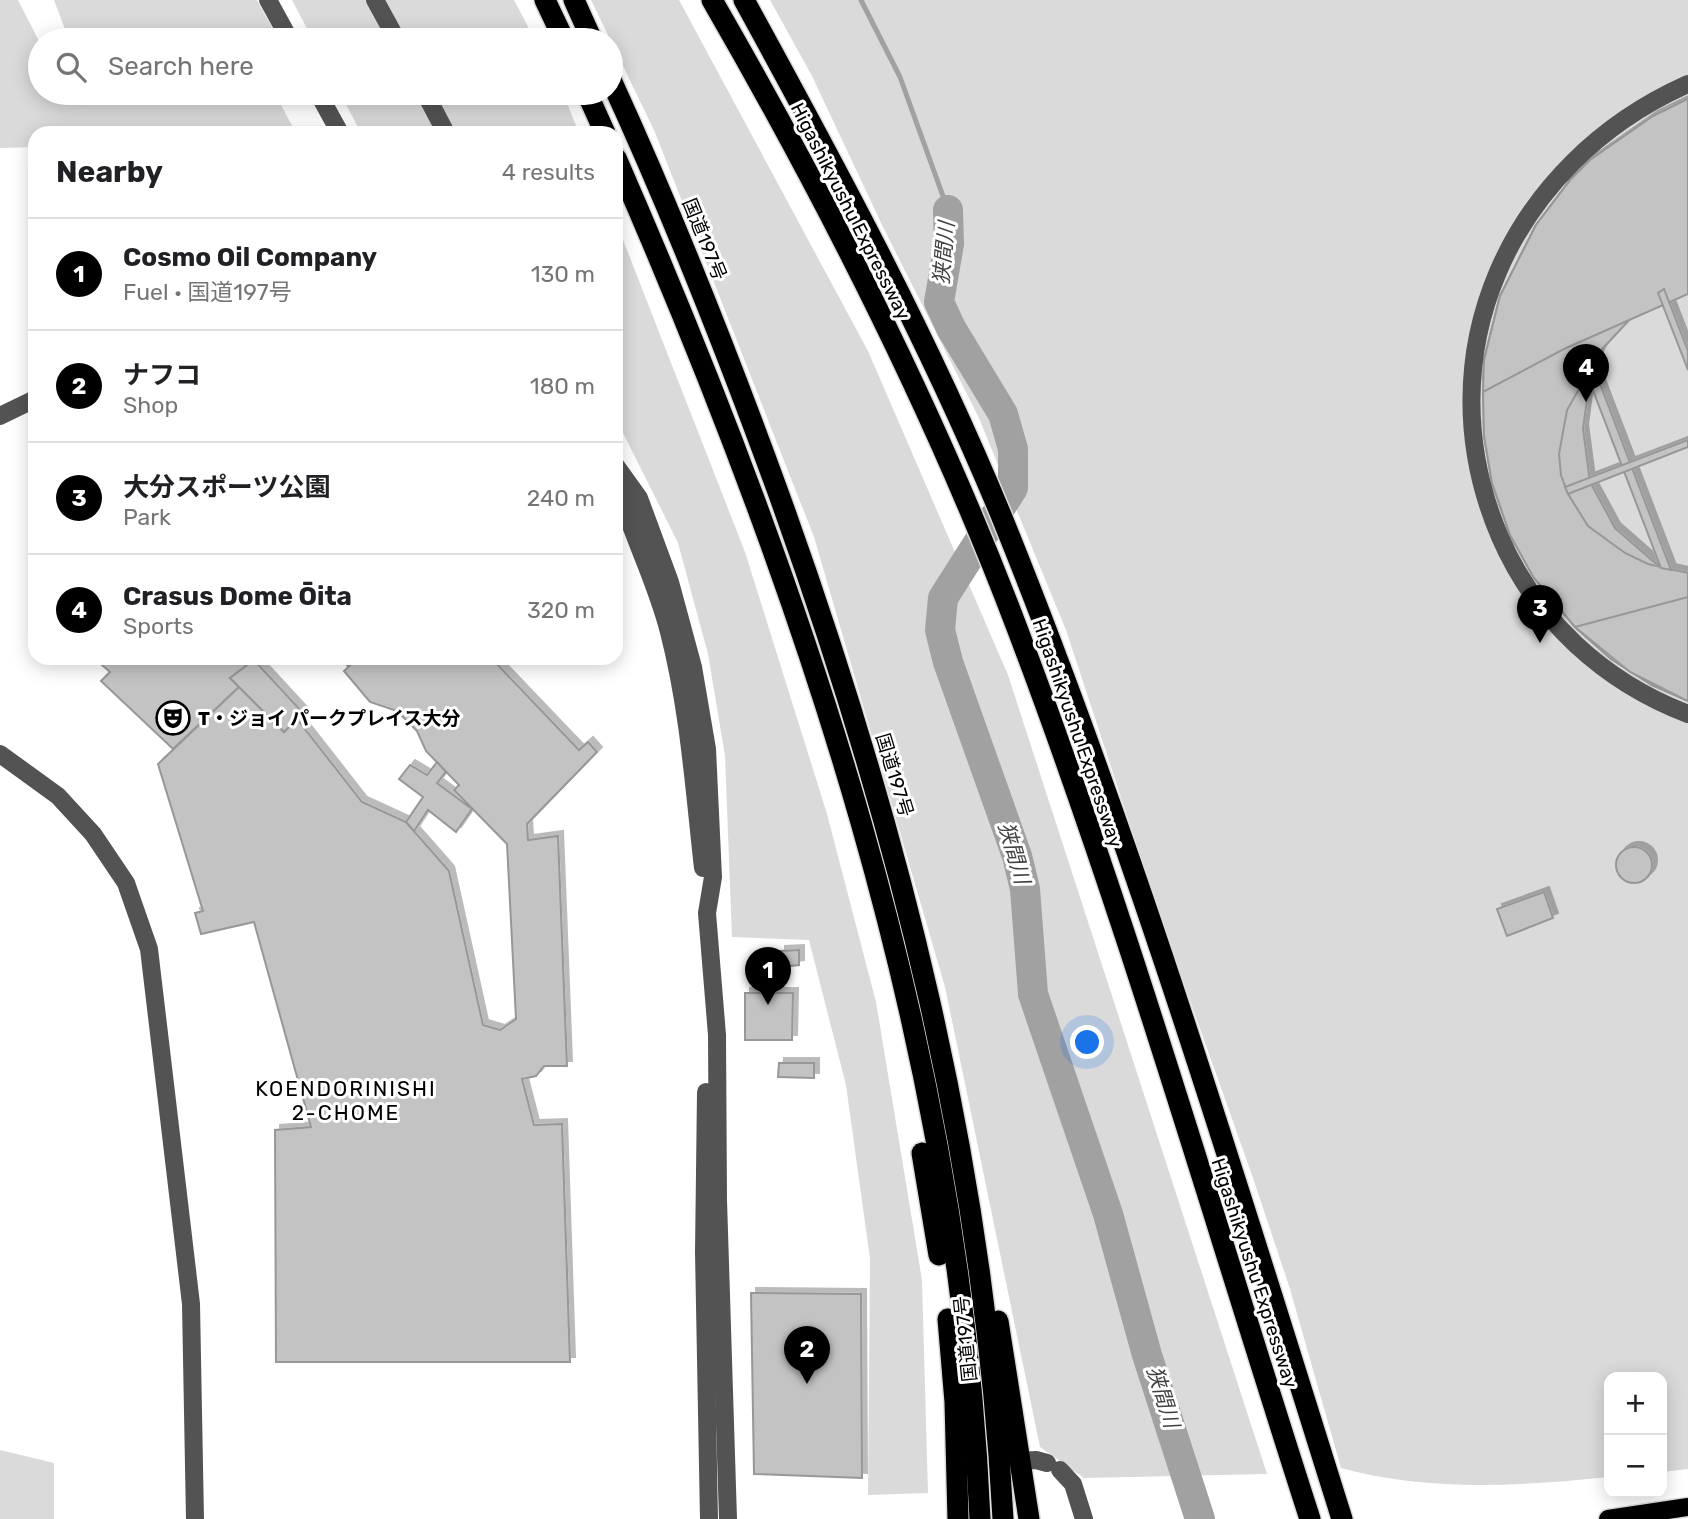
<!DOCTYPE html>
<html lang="en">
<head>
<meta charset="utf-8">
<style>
  body { margin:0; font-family:Rubik,"Noto Sans JP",sans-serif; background:#f2f2f2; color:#202124 }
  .controls { position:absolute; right:21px; bottom:21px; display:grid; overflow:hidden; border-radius:14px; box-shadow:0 4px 18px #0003 }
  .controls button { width:63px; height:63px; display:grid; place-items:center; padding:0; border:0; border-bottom:2px solid #e0e0e0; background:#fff; color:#202124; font:35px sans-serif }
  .you { position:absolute; left:1088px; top:1043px; width:24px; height:24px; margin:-18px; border:5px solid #fff; border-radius:50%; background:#1a73e8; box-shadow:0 0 0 10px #1a73e833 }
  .badge { display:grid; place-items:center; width:46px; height:46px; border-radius:50%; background:#000; color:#fff; font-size:23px; font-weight:700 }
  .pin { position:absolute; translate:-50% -58px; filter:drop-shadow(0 2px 4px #0008) }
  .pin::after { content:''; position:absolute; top:37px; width:24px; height:21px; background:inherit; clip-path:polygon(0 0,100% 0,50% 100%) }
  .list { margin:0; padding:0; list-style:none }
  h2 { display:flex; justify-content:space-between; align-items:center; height:91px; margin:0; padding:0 28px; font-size:30px }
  h2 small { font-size:23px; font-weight:400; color:#757577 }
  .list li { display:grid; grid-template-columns:46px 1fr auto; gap:21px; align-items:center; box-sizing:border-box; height:112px; padding:0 28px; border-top:2px solid #e0e0e0 }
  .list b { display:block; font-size:26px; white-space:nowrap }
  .list p { margin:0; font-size:23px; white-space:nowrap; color:#757577 }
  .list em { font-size:23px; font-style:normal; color:#757577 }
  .icon { flex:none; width:38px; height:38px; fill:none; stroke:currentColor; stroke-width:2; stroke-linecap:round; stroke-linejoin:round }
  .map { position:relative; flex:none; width:1688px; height:1519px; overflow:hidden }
  .search { position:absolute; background:#fff; box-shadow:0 4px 18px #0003; left:28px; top:28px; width:595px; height:77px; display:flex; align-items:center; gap:18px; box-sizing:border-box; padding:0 24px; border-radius:38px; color:#757577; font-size:26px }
  .panel { position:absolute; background:#fff; box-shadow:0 4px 18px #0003; left:28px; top:126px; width:595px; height:539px; border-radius:21px }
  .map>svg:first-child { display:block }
  .green { fill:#dadada }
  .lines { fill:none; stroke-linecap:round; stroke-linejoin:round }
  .stream { stroke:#a1a1a1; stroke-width:5 }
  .river { stroke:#a1a1a1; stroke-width:30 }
  .building { fill:#c3c3c3; stroke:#979797; stroke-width:2; filter:url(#shadow) }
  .major-casing { stroke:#dbdbdb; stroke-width:21 }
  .highway-casing { stroke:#dbdbdb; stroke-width:24 }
  .minor { stroke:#535353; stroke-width:18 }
  .major { stroke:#000; stroke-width:18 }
  .highway { stroke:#000; stroke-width:21 }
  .labels { text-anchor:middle; stroke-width:6; stroke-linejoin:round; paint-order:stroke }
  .street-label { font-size:19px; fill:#000; stroke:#fff }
  .poi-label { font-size:19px; font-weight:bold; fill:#000; stroke:#fff; text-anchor:start }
  .water-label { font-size:21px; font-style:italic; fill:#424242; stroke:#fff }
  .neighbourhood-label { font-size:21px; letter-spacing:2px; fill:#000; stroke:#fff }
</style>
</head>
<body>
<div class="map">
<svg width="1688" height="1519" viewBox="0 0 1688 1519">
  <defs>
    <filter id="shadow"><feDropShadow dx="5" dy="-5" stdDeviation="0" flood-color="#0004"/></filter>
  </defs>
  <rect width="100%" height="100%" fill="#fff"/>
  <!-- green -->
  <g class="green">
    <path d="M0,0H18L40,43V93H307L314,105L280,103L296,133H35V147L0,148Z"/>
    <path d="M54,0H257L279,40H69Z"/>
    <path d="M292,0H514L535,40H313Z"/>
    <path d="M591,0H679L868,351L1008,675L1267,1474L1084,1478L1040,1447L945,987L814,537L654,130Z"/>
    <path d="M770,0H1688V1469L1662,1472V1377H1609V1477C1521,1486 1427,1492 1341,1468L1290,1289L1253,1178L1159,913L1066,630L978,416L883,227L812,76Z"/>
    <path d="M340,93H563L579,133H361Z"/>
    <path d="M616,222L745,552L827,814L876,1002L922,1280L928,1493L868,1495L870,1259L846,1085L809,940L732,937L725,756L708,654L678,543L616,419Z"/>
    <path d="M0,1450L54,1463V1519H0Z"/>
  </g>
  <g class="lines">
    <!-- stream -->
    <path class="stream" d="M861,0L900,77L948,210"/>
    <!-- river -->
    <path class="river" d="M948,210L949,244L939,302L951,328L1003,414L1013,449V488L943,598L940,630L948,662L1017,856L1025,889L1033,994L1108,1214L1147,1355L1200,1519"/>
  </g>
  <!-- building -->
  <g class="building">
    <path d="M1688,99V278L1645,301L1615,329L1599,350L1591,369L1583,429L1590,482L1615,528L1655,563L1688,577V701L1652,685L1611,659L1575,627L1534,578L1510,535L1492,483L1484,436L1483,392L1484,360L1500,296L1536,225L1571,179L1590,160L1653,116Z"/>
    <path d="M1688,99V272L1643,305L1602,349L1567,410L1559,454L1561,475L1568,494L1588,526L1625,553L1648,564L1688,573V701L1652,685L1611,659L1575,627L1534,578L1510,535L1492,483L1484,436L1483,392L1484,360L1500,296L1536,225L1571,179L1590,160L1653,116Z"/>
    <path d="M1688,99V294L1564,349L1483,392L1484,360L1500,296L1536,225L1571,179L1590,160L1653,116Z"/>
    <path d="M1664,289L1688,351V370L1658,293Z"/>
    <path d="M1592,363L1671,570L1661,568L1586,372Z"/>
    <path d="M1688,440V447L1568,494L1565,487Z"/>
    <path d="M1688,597V701L1630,672L1575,627Z"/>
    <path d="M110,658H256L230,678L239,687L173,749L101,681L110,672L102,665Z"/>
    <path d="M340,658H358L349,667Z"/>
    <path d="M358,658H497L494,661L579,750L588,742L597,752L527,824L528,840L558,836L567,1066H544L536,1076L522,1079L534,1125L562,1124L570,1362H276L275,1130L311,1127L254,922L201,934L195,913L203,911L158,764L239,687L284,732L297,719L362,802L406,822L449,871L483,1025L500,1030L516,1019L507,844L454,790L459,785L426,751L417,731L397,711L370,702L344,671Z"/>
    <path d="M254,660L303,713L284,732L230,678Z"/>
    <path d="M437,762L446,772L437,783L472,809L456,832L428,810L414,831L406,822L423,797L399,779L410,765L427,775Z"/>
    <circle cx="1634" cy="865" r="18"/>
    <path d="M1544,892L1553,918L1507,936L1497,909Z"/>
    <path d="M799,950V965L772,968V956H780V951Z"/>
    <path d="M745,993H793L792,1040H745Z"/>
    <path d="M779,1063H814V1078L778,1077Z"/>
    <path d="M751,1293L861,1294L862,1478L754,1474Z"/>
  </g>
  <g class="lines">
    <defs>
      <path id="major" d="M1608,1519L1688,1507"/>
      <g id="highway">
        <path d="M545,0L564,40"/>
        <path d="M574,0L592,40"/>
        <path d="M712,0C828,201 935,411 1017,628C1128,920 1214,1222 1310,1519"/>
        <path d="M744,0C836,168 928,338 1001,515C1134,843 1236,1182 1342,1519"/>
        <path d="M611,80C673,215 727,352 778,492C898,824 985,1165 1003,1519"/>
        <path d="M587,93L605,133"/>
        <path d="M616,158C804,588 960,1046 980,1519"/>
        <path d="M922,1153L939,1255"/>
        <path d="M948,1319L955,1402L958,1519"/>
        <path d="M998,1321L1029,1519"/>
      </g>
    </defs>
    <!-- major casing -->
    <use href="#major" class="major-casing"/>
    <!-- highway casing -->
    <use href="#highway" class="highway-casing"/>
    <!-- minor -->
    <g class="minor">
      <path d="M268,0L290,40"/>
      <path d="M375,0L397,40"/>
      <path d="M1688,84C1510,163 1422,355 1500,537C1536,620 1604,682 1688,714"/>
      <path d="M318,93L340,133"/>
      <path d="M425,93L446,133"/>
      <path d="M0,416L35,399"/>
      <path d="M616,466L639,498L670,582L693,667L707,749L713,877L707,913L717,1035L718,1200L728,1519"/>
      <path d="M616,481C630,532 656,580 669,632C689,710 694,788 703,868"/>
      <path d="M0,754L58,796L93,834L126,883L149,949L191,1304L195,1519"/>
      <path d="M706,1092L704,1252L709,1519"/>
      <path d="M1021,1461L1036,1460L1047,1463"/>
      <path d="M1060,1470L1073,1484L1084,1519"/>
    </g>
    <!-- major -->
    <use href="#major" class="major"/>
    <!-- highway -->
    <use href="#highway" class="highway"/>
  </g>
  <!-- icons -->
  <defs>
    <symbol id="theatre-ring" viewBox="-11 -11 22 22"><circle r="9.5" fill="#fff" stroke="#000" stroke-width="1.5"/><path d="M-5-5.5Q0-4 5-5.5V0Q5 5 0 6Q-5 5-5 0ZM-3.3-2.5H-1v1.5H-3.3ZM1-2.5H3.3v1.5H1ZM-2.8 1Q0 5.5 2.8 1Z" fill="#000"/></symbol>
  </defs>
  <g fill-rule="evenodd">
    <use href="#theatre-ring" x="154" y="699" width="38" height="38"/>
  </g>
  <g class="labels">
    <!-- street labels -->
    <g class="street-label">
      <text transform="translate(851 211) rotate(63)" y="7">Higashikyushu Expressway</text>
      <text transform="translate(705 239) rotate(68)" y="7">国道197号</text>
      <text transform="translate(1078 733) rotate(71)" y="7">Higashikyushu Expressway</text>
      <text transform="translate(895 775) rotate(73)" y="7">国道197号</text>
      <text transform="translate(1255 1273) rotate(72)" y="7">Higashikyushu Expressway</text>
      <text transform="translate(965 1339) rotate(-96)" y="7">国道197号</text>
    </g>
    <!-- poi labels -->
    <g class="poi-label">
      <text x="198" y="725">T・ジョイ パークプレイス大分</text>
    </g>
    <!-- water labels -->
    <g class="water-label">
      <text transform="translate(944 253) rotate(-85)" y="7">狭間川</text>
      <text transform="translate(1014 853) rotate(74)" y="7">狭間川</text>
      <text transform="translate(1163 1397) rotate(73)" y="7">狭間川</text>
    </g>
    <!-- neighbourhood labels -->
    <g class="neighbourhood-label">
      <text x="346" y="1096">KOENDORINISHI<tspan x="346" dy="24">2-CHOME</tspan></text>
    </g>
  </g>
</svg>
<div class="controls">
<button>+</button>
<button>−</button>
</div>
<div class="you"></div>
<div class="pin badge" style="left:768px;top:1005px">1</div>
<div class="pin badge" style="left:807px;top:1384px">2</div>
<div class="pin badge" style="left:1540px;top:643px">3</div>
<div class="pin badge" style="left:1586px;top:402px">4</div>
<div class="search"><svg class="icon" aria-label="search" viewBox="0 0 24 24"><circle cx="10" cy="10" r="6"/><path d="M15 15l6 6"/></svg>Search here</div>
<section class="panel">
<h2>Nearby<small>4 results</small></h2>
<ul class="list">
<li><span class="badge">1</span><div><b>Cosmo Oil Company</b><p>Fuel · 国道197号</p></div><em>130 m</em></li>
<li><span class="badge">2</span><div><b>ナフコ</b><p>Shop</p></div><em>180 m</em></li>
<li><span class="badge">3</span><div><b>大分スポーツ公園</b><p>Park</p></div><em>240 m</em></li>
<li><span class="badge">4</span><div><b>Crasus Dome Ōita</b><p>Sports</p></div><em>320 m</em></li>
</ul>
</section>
</div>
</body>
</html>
